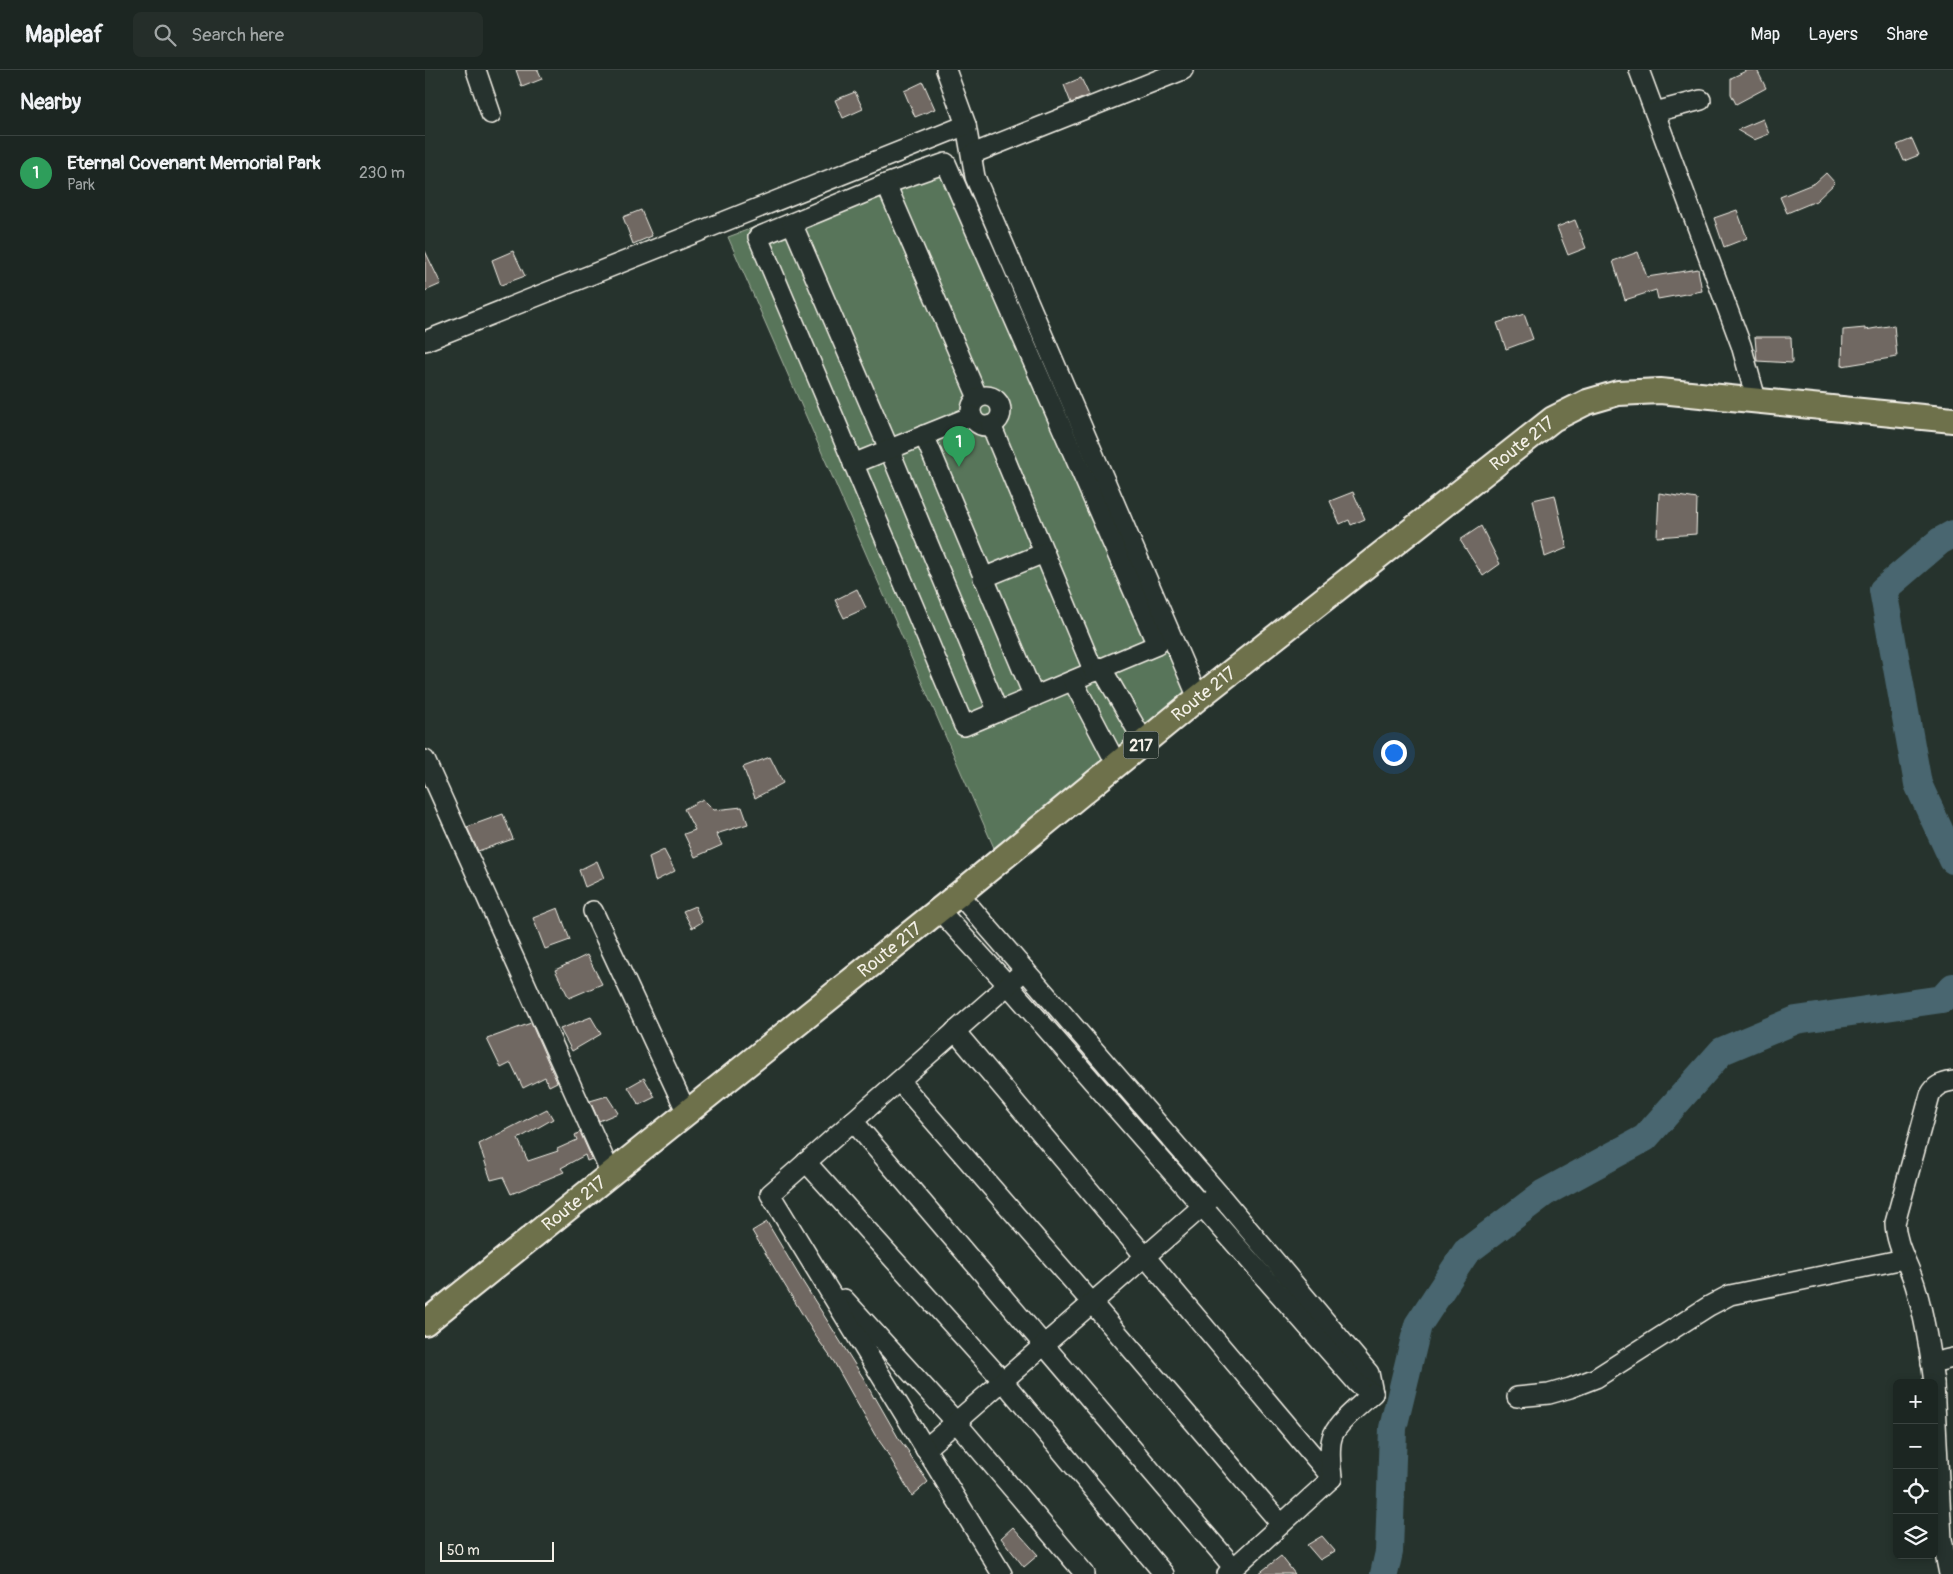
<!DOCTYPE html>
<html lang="en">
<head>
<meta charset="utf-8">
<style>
  body { margin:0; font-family:Pangolin,sans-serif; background:#252e2a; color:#f1f3f6 }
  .controls { position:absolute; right:15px; bottom:15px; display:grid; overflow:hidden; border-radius:8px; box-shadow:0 2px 8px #0003 }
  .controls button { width:45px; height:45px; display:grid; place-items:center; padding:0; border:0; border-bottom:1px solid #3a4340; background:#1c2622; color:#f1f3f6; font:25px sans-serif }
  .scale { position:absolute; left:15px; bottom:12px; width:114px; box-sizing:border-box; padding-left:5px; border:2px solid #f4f1e8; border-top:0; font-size:14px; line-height:18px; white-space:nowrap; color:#f4f1e8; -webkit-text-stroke:4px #26332d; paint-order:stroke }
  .you { position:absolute; left:968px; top:682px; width:18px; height:18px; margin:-12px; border:4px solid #fff; border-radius:50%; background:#1a73e8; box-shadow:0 0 0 8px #1a73e833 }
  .badge { display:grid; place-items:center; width:32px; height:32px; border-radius:50%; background:#1a73e8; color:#fff; font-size:16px; font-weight:700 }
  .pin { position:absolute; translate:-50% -41px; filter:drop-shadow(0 1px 2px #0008) }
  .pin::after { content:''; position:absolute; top:26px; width:18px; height:15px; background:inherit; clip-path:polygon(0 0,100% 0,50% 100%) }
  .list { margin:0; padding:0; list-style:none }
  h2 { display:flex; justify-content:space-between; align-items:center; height:65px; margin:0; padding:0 20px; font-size:21px }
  h2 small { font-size:16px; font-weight:400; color:#a0a5a5 }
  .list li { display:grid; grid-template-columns:32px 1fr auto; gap:15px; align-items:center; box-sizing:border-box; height:75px; padding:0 20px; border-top:1px solid #3a4340 }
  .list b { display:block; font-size:19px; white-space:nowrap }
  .list p { margin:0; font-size:16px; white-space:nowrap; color:#a0a5a5 }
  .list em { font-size:16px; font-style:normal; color:#a0a5a5 }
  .icon { flex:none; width:28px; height:28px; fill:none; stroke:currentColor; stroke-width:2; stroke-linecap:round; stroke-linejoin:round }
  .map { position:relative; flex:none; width:1528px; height:1504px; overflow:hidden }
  header { display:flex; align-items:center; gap:30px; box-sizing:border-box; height:70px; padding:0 25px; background:#1c2622; border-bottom:1px solid #3a4340 }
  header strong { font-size:24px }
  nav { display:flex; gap:28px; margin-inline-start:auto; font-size:18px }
  .search { width:350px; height:45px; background:#252e2a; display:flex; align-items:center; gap:12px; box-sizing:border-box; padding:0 18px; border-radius:8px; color:#a0a5a5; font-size:19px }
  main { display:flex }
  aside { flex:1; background:#1c2622 }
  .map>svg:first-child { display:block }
  .green { fill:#58745a; stroke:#a6b2a1 }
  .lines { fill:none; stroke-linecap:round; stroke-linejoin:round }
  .river { stroke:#49666f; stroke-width:28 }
  .building { fill:#706762; stroke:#f4f1e8 }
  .minor-casing { stroke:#f4f1e8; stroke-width:22 }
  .major-casing { stroke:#f4f1e8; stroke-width:28 }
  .minor { stroke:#26332d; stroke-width:19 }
  .major { stroke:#6e714b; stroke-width:24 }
  .labels { text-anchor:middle; stroke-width:4; stroke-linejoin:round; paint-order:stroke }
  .shield { fill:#26332d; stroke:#b6b8b0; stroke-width:1 }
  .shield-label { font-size:16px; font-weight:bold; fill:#f4f1e8 }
  .street-label { font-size:18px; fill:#f4f1e8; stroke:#26332d }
</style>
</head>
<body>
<header>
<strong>Mapleaf</strong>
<div class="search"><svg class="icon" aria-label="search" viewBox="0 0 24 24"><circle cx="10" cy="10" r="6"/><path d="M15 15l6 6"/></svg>Search here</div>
<nav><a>Map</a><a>Layers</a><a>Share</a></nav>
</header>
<main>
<aside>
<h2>Nearby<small></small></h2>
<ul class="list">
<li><span class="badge" style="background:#2e9e5b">1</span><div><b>Eternal Covenant Memorial Park</b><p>Park</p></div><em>230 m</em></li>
</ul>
</aside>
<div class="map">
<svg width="1528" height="1504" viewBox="0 0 1528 1504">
  <rect width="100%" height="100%" fill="#26332d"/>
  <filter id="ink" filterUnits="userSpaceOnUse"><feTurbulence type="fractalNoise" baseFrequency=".02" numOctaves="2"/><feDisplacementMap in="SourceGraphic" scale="10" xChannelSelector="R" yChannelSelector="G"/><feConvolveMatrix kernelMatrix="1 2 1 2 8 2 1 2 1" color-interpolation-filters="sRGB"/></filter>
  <g filter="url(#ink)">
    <!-- green -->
    <path class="green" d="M525,86L767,628L573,787L303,167Z"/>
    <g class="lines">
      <!-- river -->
      <g class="river">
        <path d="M1528,464L1515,471L1458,520L1493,714L1528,790"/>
        <path d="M959,1504L964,1482L968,1358L993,1255L1041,1182L1119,1123L1220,1068L1297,981L1371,950L1517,929L1528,917"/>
      </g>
    </g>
    <!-- building -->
    <g class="building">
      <path d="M91,0H113L117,9L97,17Z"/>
      <path d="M1323,0H1332L1341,18L1311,34L1306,24V8Z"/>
      <path d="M656,8L664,25L646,33L639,15Z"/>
      <path d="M498,12L510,39L490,47L479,21Z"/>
      <path d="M430,22L438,39L418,48L410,30Z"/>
      <path d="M1338,49L1344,64L1329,70L1312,60Z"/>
      <path d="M1487,69L1494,85L1479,91L1472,75Z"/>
      <path d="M1401,103L1410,113L1391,131L1362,143L1355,127L1390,113Z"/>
      <path d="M216,140L227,166L208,174L198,147Z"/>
      <path d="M1312,140L1322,168L1299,177L1289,148Z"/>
      <path d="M1150,150L1161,178L1143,185L1132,157Z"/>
      <path d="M0,181L16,214L0,221Z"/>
      <path d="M88,181L100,206L76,215L67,190Z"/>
      <path d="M1213,182L1222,207L1273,199L1277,221L1233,229L1231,220L1200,230L1188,191Z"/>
      <path d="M1099,244L1108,269L1081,279L1072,253Z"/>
      <path d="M1469,255L1472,287L1417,296L1418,260L1440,258V260Z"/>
      <path d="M1330,267H1366L1367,293L1332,291Z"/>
      <path d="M928,422L940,449L926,455L924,450L915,454L905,431Z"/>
      <path d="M1234,423L1272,429L1271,464L1232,467Z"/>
      <path d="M1130,425L1142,478L1120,487L1108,430Z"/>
      <path d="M1056,456L1075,494L1058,506L1035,470Z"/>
      <path d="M432,519L441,538L419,548L410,530Z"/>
      <path d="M345,687L358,713L330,728L318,697Z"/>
      <path d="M278,729L289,740L317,737L323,754L291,764L297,775L270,787L259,764L270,760L259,739Z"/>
      <path d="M78,744L88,769L53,781L42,757Z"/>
      <path d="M239,780L250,801L230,811L224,787Z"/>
      <path d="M172,791L179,808L160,817L154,800Z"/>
      <path d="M270,836L277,852L267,858L258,841Z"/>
      <path d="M133,838L145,870L120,879L108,848Z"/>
      <path d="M162,885L177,914L144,928L130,900Z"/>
      <path d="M166,947L176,964L147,981L135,959Z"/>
      <path d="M106,953L132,1012L124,1016L120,1007L98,1018L86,993L76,998L62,969Z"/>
      <path d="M219,1008L230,1027L214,1035L203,1017Z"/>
      <path d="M182,1026L193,1043L174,1051L165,1031Z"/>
      <path d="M122,1039L128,1049L93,1069L103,1091L133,1081L132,1079L152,1070L150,1065L155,1062L167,1089L162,1091L160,1085L136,1098L139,1102L86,1124L78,1107L66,1110L54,1074Z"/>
      <path d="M342,1152L376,1209L439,1309L449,1328L450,1327L474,1369L484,1382L483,1383L503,1412L487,1426L460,1379L450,1365L409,1292L390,1265L327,1161Z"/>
      <path d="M588,1457L613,1485L599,1497L576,1468Z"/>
      <path d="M897,1466L910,1481L895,1490L882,1475Z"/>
      <path d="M856,1486L870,1504H833Z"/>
    </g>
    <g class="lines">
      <defs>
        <g id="minor">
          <path d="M51,0L66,44"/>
          <path d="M521,0L541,55L550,107L773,628"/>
          <path d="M1214,0L1316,275L1331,329"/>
          <path d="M1230,42L1276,30"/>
          <path d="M547,84L758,0"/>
          <path d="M521,93L732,575L539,656L333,167L461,114Z"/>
          <path d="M461,114L553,328"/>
          <path d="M367,153L464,379L573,642"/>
          <path d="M0,271L541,55"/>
          <circle cx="561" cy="341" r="15"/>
          <path d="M566,355L669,602"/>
          <path d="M499,365L609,627"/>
          <path d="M428,394L547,346"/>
          <path d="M558,508L619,483"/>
          <path d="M677,599L719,672"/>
          <path d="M648,611L692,695"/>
          <path d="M0,690L186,1104"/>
          <path d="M534,824L793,1123L944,1303L948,1323"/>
          <path d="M514,840L583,915L933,1314L948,1323"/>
          <path d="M168,841L262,1043"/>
          <path d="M530,961L907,1408L802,1504"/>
          <path d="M474,1011L667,1233L856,1454"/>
          <path d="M428,1051L809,1498"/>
          <path d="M381,1092L578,1311L739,1504"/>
          <path d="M419,1229L531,1352L660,1504"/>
          <path d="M1506,1293L1528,1288"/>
          <path d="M1509,1313C1505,1281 1500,1250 1491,1218C1485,1196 1471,1177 1470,1153L1505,1025C1510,1015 1517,1013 1528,1011"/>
          <path d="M1509,1314L1517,1469L1524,1504"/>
          <path d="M1092,1327L1124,1324L1145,1318L1171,1308L1284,1236L1305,1225L1479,1189"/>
          <path d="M500,1379L787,1128"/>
          <path d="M907,1408C906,1395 903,1377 908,1365C914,1351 937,1334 948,1323"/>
          <path d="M577,1504L345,1124L600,900"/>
        </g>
        <g id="major">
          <path id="s1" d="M0,1253L534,824L773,628L1128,349L1162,332L1193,323L1235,321L1528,350"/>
        </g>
      </defs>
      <!-- minor casing -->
      <use href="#minor" class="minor-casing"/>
      <!-- major casing -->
      <use href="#major" class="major-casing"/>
      <!-- minor -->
      <use href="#minor" class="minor"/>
      <!-- major -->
      <use href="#major" class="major"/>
    </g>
  </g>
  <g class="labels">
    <!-- shield labels -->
    <rect class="shield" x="698.5" y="661.5" width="35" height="27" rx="4"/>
    <g class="shield-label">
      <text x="716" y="681">217</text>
    </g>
    <!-- street labels -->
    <g class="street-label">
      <text dy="6" stroke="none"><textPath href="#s1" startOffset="1406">Route 217</textPath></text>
      <text dy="6" stroke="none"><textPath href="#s1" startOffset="1001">Route 217</textPath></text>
      <text dy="6" stroke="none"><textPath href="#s1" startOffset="596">Route 217</textPath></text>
      <text dy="6" stroke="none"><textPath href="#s1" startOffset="191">Route 217</textPath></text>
    </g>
  </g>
</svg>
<div class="controls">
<button>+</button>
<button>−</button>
<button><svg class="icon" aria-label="locate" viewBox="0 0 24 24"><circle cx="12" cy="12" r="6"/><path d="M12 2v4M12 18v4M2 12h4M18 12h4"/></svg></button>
<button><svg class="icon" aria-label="layers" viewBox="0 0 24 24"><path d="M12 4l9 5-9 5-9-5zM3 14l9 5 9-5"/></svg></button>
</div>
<div class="scale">50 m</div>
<div class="you"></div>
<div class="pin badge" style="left:534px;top:397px;background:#2e9e5b">1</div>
</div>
</main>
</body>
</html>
